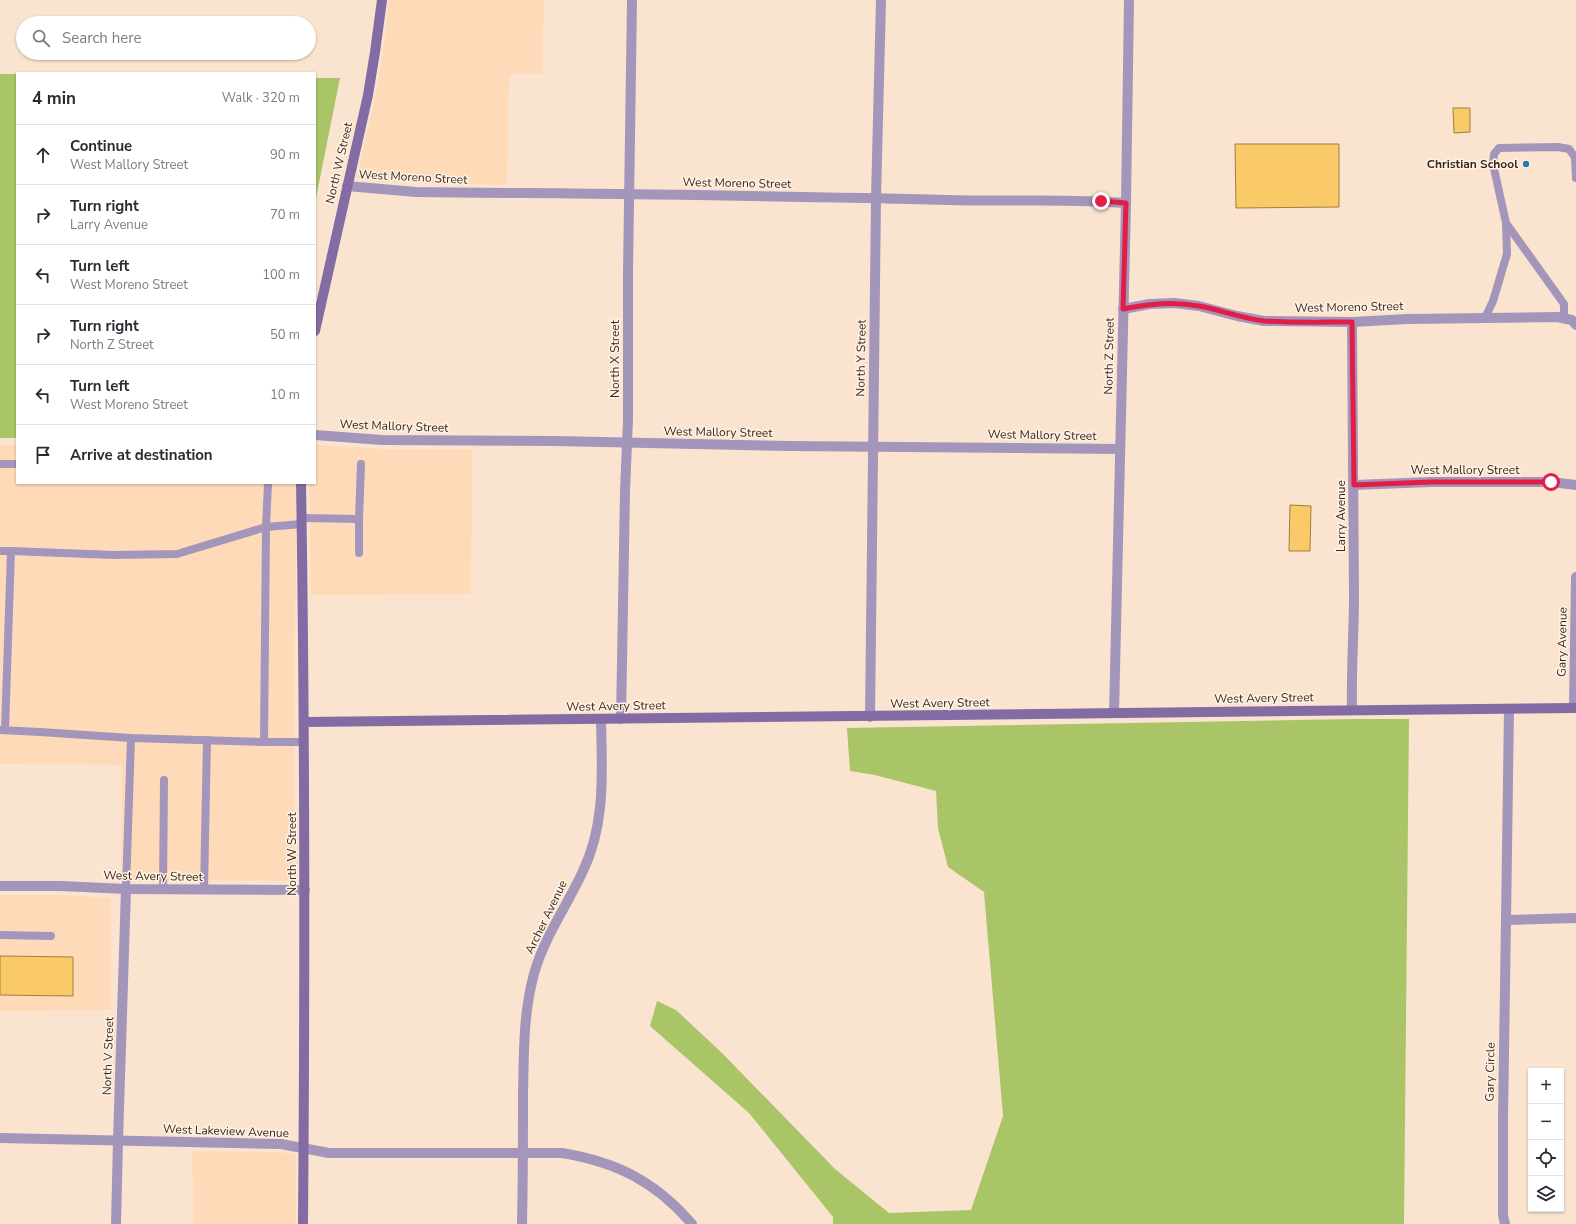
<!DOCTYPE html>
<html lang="en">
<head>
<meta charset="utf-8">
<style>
  body { margin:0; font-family:"Nunito Sans",sans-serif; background:#f7f7f7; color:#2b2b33 }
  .controls { position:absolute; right:12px; bottom:12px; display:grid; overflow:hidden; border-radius:0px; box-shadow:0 1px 3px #0004 }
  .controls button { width:36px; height:36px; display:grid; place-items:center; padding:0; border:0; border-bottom:1px solid #e1e1e2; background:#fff; color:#2b2b33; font:20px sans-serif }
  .stop { position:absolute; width:12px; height:12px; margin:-9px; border:3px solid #e11d48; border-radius:50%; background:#fff }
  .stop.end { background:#e11d48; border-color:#fff; box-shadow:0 1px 4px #0008 }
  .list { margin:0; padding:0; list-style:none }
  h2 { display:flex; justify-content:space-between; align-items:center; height:52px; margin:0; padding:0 16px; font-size:17px }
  h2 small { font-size:13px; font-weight:400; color:#7c7c81 }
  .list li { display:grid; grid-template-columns:26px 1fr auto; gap:12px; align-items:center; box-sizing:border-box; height:60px; padding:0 16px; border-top:1px solid #e1e1e2 }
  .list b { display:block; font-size:15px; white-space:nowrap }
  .list p { margin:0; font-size:13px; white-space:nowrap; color:#7c7c81 }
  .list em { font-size:13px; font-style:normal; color:#7c7c81 }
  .icon { flex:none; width:22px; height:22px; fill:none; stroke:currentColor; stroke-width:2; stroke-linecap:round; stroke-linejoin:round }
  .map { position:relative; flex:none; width:1576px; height:1224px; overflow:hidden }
  .search { position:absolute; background:#fff; box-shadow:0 1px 3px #0004; left:16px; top:16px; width:300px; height:44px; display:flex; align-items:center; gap:10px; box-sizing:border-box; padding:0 14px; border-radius:22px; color:#7c7c81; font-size:15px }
  .panel { position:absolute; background:#fff; box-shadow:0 1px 3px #0004; left:16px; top:72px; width:300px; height:412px; border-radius:0px }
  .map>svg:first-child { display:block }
  .built { fill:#ffdab9 }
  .green { fill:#a9c568 }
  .building { fill:#faca68; stroke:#9e7f40 }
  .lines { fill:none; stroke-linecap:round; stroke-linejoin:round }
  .lane { stroke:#a495bb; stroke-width:8 }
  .street { stroke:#a495bb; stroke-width:10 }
  .secondary { stroke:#836ca3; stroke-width:10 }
  .route { stroke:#e11d48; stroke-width:5 }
  .poi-dot { fill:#2e77ab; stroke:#fff3e9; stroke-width:1.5 }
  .labels { text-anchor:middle; stroke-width:3; stroke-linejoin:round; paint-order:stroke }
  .street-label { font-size:12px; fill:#3c2713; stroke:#fff3e9 }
  .poi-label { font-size:12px; font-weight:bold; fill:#3c2713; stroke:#fff3e9; text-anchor:end }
</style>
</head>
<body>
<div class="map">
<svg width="1576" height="1224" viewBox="0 0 1576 1224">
  <rect width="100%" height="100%" fill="#fae4d0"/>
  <!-- built -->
  <g class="built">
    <path d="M389,0H544L542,74H509L507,185L416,183L357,178L375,97L383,54Z"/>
    <path d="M0,445H17V483H296L294,881L121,880L122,765L0,764Z"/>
    <path d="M315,445L382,449H472L471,594L311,595L309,483H315Z"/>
    <path d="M0,895H60L111,898V1010L0,1011Z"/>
    <path d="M192,1151L280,1152L296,1155V1224H194Z"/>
  </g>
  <!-- green -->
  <g class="green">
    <rect x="0" y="74" width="17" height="364"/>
    <path d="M315,78H340L315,203Z"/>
    <path d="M1353,719H1409L1404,1224H833V1217L749,1113L650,1026L657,1001L676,1010L721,1052L835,1169L889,1213L971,1210L1003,1116L984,892L948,867L938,828L936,791L875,775L850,771L847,728Z"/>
  </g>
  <!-- building -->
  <g class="building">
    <path d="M1453,108H1470V132L1454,133Z"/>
    <path d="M1235,144H1339V207L1236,208Z"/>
    <path d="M1290,505L1311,506L1310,551H1289Z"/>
    <path d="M0,956L73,957V996L0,995Z"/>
  </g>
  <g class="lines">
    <!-- lane -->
    <g class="lane">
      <path d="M1564,317V304L1506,223L1493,164L1494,154L1499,148L1558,147L1569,149L1575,157L1576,178"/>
      <path d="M1485,318L1493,301L1507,254L1506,224"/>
      <path d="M0,464H17"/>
      <path d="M302,518L359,519V553"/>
      <path d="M359,519L361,464"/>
      <path d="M0,551H11L5,730"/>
      <path d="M11,551L114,555L177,554L266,527L268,483"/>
      <path d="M0,730L40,732L131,738L264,742H304"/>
      <path d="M264,742L266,527L302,524"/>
      <path d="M126,889L131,738"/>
      <path d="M163,890L164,780"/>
      <path d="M204,890L207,740"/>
      <path d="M0,935L51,936"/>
    </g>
    <!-- street -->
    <g class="street">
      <path d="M347,186L416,192C593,194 770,195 948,200C1007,202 1067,198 1126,203"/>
      <path d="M1123,309L1150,304L1174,303L1199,306L1237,316L1264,321L1352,322L1408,319L1557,317L1572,320L1576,325"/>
      <path d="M1352,322C1353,413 1354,504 1354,595C1354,634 1351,672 1352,710"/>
      <path d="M315,435L382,440L555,441L790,446L1120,449"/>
      <path d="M1354,485L1431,482H1551L1576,485"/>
      <path d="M1574,708L1576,577"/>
      <path d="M1114,713L1126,203L1129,0"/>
      <path d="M870,717L876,198L881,0"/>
      <path d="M621,719L625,491L628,419V272L632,0"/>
      <path d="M0,886H61L126,889L305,890"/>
      <path d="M1506,920L1509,709"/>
      <path d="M0,1138L281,1144L329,1153H562C617,1162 656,1182 692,1224"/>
      <path d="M116,1224L118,1140L126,889"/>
      <path d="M522,1224C523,1181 523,1137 523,1094C524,1054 523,1014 534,974C544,937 567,906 583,871C606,823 602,771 601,720"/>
      <path d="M1505,1224L1503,1215V1119L1506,920L1576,918"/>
    </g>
    <!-- secondary -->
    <g class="secondary">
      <path d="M315,331L368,95L375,52L382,0"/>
      <path d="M301,483C305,730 305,977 303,1224"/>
      <path d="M304,722L1576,708"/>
    </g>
  </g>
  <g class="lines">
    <!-- route -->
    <path class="route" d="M1101,201L1126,203L1123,309C1149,304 1173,301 1199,306C1221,310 1241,318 1264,321C1293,323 1323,322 1352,322L1354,485L1431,482H1551"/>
  </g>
  <!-- markers -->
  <circle class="poi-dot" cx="1526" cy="164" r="4"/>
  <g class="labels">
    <!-- street labels -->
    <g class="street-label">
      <text transform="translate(339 163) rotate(-77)" y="4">North W Street</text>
      <text transform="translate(413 177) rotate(3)" y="4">West Moreno Street</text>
      <text transform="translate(737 183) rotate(1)" y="4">West Moreno Street</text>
      <text transform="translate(1349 307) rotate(-1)" y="4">West Moreno Street</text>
      <text transform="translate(1109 356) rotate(-89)" y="4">North Z Street</text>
      <text transform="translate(861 358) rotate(-89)" y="4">North Y Street</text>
      <text transform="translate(615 359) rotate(-90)" y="4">North X Street</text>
      <text transform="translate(394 426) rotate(2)" y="4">West Mallory Street</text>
      <text transform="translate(718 432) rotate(1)" y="4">West Mallory Street</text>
      <text transform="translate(1042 435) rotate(1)" y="4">West Mallory Street</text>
      <text x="1465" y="474">West Mallory Street</text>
      <text transform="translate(1341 516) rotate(-90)" y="4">Larry Avenue</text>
      <text transform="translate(1562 642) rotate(-89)" y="4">Gary Avenue</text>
      <text transform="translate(1264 698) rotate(-1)" y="4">West Avery Street</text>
      <text transform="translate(940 703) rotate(-1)" y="4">West Avery Street</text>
      <text transform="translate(616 706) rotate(-1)" y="4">West Avery Street</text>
      <text transform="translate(292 854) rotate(-90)" y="4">North W Street</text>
      <text transform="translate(153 876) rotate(1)" y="4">West Avery Street</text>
      <text transform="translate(546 917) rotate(-64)" y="4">Archer Avenue</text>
      <text transform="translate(108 1056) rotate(-88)" y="4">North V Street</text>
      <text transform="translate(1490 1072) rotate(-89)" y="4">Gary Circle</text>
      <text transform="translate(226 1131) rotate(2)" y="4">West Lakeview Avenue</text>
    </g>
    <!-- poi labels -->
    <g class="poi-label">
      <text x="1518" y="168">Christian School</text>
    </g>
  </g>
</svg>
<div class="controls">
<button>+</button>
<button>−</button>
<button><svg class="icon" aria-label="locate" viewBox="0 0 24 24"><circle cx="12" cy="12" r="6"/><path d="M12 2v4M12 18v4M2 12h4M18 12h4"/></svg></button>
<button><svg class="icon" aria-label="layers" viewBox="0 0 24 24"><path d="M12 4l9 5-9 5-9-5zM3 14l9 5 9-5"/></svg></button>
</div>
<div class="stop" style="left:1551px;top:482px"></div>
<div class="stop end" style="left:1101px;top:201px"></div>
<div class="search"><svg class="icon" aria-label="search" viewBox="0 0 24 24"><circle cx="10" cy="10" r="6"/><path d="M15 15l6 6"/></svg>Search here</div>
<section class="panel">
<h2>4 min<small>Walk · 320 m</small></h2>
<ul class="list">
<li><svg class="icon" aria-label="ahead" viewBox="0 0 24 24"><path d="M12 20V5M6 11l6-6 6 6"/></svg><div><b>Continue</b><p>West Mallory Street</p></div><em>90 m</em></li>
<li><svg class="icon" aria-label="right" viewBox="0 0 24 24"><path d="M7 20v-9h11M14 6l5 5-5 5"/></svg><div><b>Turn right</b><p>Larry Avenue</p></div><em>70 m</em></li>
<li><svg class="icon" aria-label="left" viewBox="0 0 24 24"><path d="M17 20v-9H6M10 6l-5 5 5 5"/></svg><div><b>Turn left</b><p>West Moreno Street</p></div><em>100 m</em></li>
<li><svg class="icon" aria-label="right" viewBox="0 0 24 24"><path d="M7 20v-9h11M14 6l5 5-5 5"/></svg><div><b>Turn right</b><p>North Z Street</p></div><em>50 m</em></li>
<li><svg class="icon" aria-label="left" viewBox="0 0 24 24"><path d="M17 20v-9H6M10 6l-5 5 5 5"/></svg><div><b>Turn left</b><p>West Moreno Street</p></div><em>10 m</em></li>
<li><svg class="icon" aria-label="arrive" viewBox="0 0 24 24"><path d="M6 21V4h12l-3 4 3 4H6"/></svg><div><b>Arrive at destination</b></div></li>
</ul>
</section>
</div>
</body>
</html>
